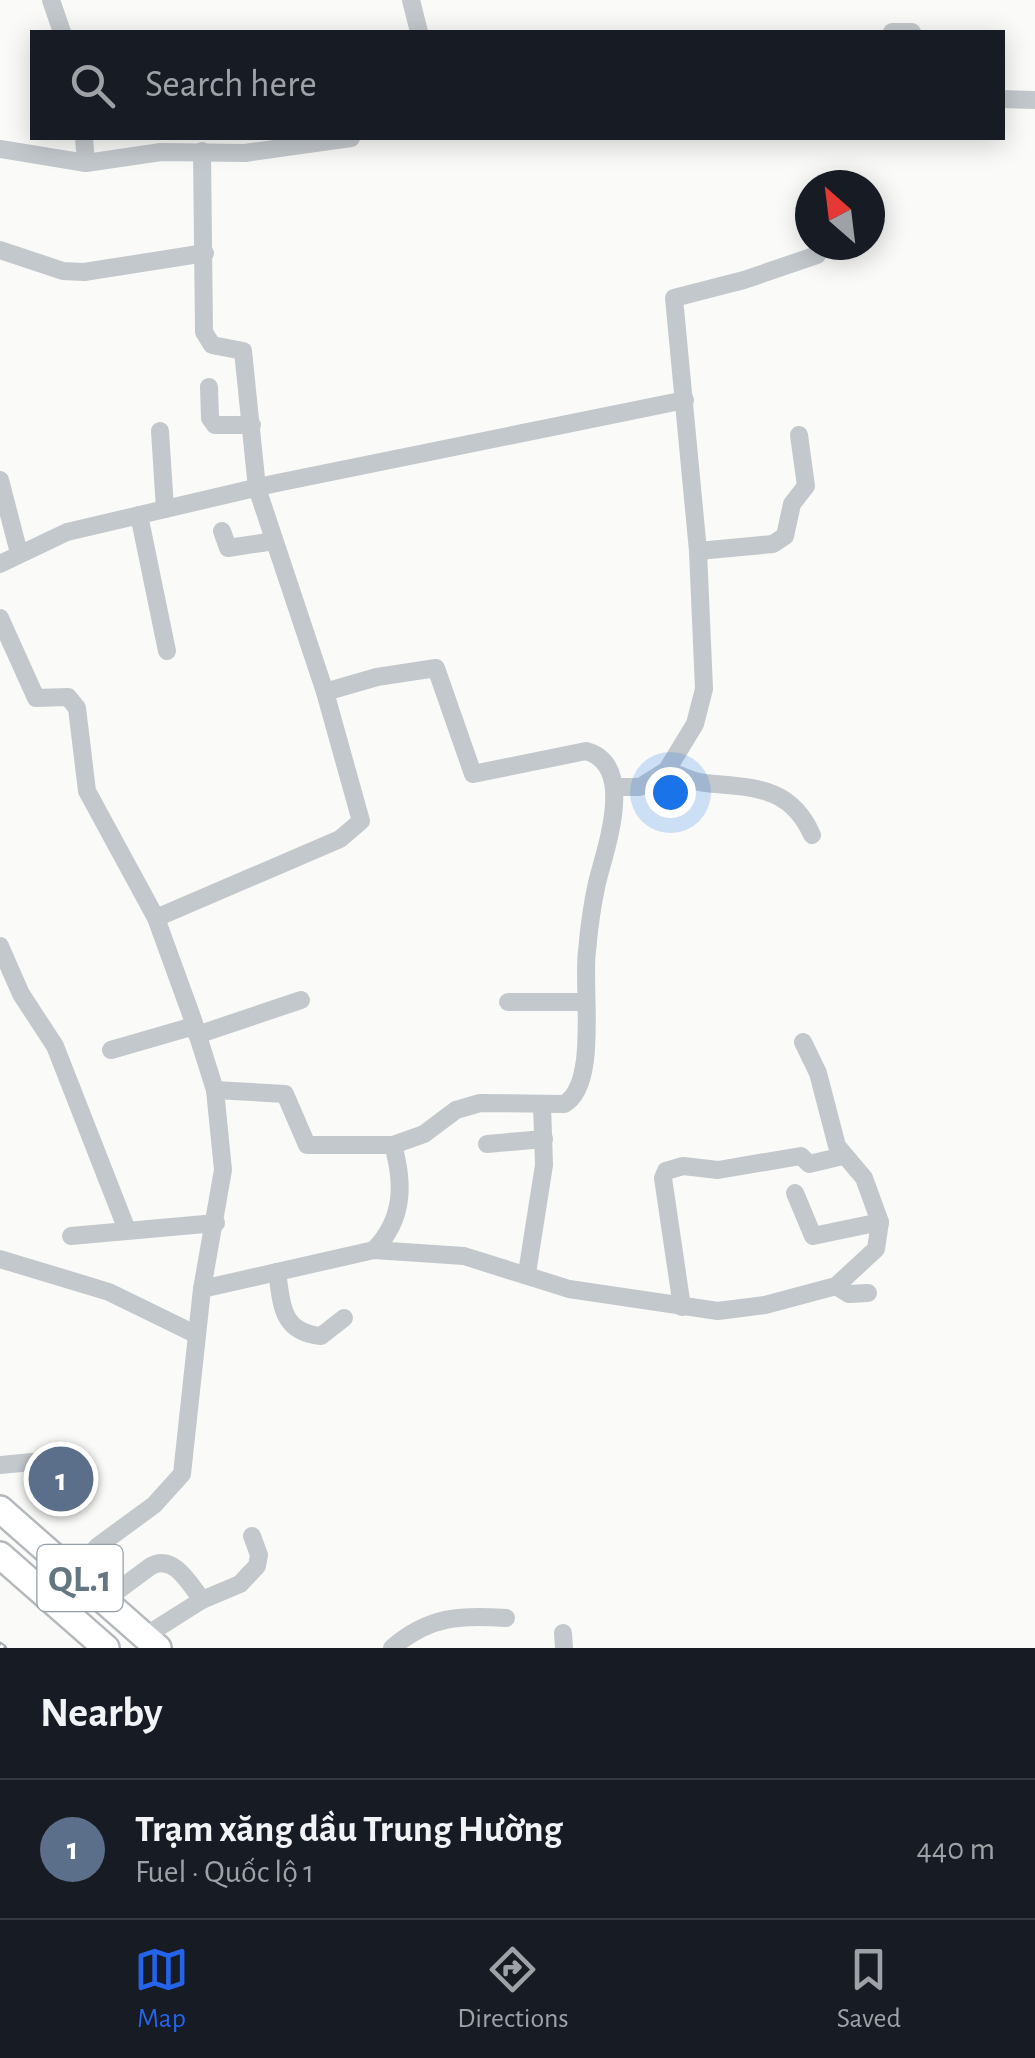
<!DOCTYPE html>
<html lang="en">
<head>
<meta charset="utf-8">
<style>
  body { margin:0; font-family:"Alegreya Sans",sans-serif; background:#242831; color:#f1f3f6 }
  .compass { position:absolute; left:795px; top:170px; width:90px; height:90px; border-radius:50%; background:#171b24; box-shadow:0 5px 25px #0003; rotate:332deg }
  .you { position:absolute; left:670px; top:792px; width:35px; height:35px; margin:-25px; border:8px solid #fff; border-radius:50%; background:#1a73e8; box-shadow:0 0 0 15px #1a73e833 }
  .badge { display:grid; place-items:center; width:65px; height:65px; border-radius:50%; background:#2563eb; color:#fff; font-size:32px; font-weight:700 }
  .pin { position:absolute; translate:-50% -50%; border:5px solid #fff; box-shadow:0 2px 10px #0006 }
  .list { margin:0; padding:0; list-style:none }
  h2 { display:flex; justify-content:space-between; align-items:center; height:130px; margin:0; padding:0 40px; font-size:42px }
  h2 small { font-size:32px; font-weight:400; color:#9ea1a6 }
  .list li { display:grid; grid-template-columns:65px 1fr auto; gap:30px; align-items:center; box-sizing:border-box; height:140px; padding:0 40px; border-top:2px solid #363941 }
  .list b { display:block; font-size:38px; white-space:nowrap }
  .list p { margin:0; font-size:32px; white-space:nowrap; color:#9ea1a6 }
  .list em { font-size:32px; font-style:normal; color:#9ea1a6 }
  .icon { flex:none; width:55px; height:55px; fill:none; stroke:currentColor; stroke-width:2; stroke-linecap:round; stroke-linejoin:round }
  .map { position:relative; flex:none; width:1035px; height:1648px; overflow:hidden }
  .search { position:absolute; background:#171b24; box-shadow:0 5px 25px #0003; left:30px; right:30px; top:30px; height:110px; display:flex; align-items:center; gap:25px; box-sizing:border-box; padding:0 35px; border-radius:0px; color:#9ea1a6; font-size:38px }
  .sheet { height:270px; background:#171b24 }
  nav { display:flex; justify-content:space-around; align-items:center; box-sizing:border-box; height:140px; border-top:2px solid #363941; background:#171b24; font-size:28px; color:#9ea1a6 }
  nav a { display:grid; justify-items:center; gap:5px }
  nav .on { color:#2563eb }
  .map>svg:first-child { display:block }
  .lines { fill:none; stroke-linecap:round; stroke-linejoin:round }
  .highway-casing { stroke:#b4b9bd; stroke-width:30 }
  .minor { stroke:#c3c8cc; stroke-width:18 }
  .highway { stroke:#fff; stroke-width:25 }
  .rail-casing { stroke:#a2aab0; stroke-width:8 }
  .rail { stroke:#fff; stroke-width:4; stroke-dasharray:11; stroke-linecap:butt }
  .labels { text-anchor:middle; stroke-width:10; stroke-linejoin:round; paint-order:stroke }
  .shield { fill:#fff; stroke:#939fa8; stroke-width:2.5 }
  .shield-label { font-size:38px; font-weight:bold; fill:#657683 }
</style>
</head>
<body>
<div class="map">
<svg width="1035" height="1648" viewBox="0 0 1035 1648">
  <rect width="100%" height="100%" fill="#fafaf8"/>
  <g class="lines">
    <defs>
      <g id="highway">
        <path d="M0,1509L158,1648"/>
        <path d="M0,1555L106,1648"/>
      </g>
    </defs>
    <!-- highway casing -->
    <use href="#highway" class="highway-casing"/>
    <!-- minor -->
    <g class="minor">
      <path d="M51,0L62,32"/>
      <path d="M411,0L419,32"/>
      <path d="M892,32H912"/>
      <path d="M1002,99L1035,100"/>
      <path d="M84,138L86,163"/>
      <path d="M0,149L86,163L161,152L245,153L351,138"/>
      <path d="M0,250L63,271L84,272L205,253"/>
      <path d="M209,387L210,418L215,425H252"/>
      <path d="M160,431L165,509"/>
      <path d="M0,480L19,553"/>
      <path d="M139,515L167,651"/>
      <path d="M222,531L228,548L274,541"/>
      <path d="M698,551L773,544L785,536L792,504L806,486L799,435"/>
      <path d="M0,564L67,532L272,484L685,400"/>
      <path d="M0,618L36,698L68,697L77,708L87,791L156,918L192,1017L215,1090L223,1170L202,1289L182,1474L154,1505L98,1546L74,1573"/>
      <path d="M667,770C678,774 692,782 705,783C752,788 790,785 812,835"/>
      <path d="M615,787H640L667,770L695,724L704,689L698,551L674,298L744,280L817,255"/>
      <path d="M156,918L340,839L361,821L325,692L257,488L243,351L212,345L204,332L202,151"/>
      <path d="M0,946L21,994L55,1046L127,1230"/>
      <path d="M508,1002H584"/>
      <path d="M197,1035L301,1000"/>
      <path d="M111,1050L194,1026"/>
      <path d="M215,1090L285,1094L307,1145H393L424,1134L456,1110L480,1103L564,1104C599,1085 582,988 587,951C589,928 592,905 597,883C605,849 637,765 586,751L473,774L436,668L377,677L325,692"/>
      <path d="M487,1144L544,1139"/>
      <path d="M795,1193L813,1236L880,1222"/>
      <path d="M71,1236L216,1223"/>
      <path d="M374,1250C404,1219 404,1184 393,1145"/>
      <path d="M0,1259L109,1292L197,1335"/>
      <path d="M277,1272C282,1305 281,1332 321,1336L344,1318"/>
      <path d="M527,1273L544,1165L542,1105"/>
      <path d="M836,1286L849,1294L868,1293"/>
      <path d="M202,1289L374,1250L464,1256L569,1289L718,1311L765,1305L836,1286L876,1249L880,1222L864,1178L837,1146L818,1073L803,1042"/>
      <path d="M682,1307L663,1178L666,1171L683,1166L718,1170L801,1156L809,1164L843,1156"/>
      <path d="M0,1465L32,1462"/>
      <path d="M105,1600L151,1566C174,1554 189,1583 202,1600L145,1636"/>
      <path d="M202,1600L240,1584L257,1566L259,1555L252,1536"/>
      <path d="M563,1633L564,1648"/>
      <path d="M392,1648C429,1616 460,1615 506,1618"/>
    </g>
    <!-- highway -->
    <use href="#highway" class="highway"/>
    <defs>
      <path id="rail" d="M0,1646L3,1648"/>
    </defs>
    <!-- rail casing -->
    <use href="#rail" class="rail-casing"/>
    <!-- rail -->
    <use href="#rail" class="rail"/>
  </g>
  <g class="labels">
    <!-- shield labels -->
    <rect class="shield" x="37.5" y="1545" width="85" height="66" rx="8"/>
    <g class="shield-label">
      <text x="80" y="1591">QL.1</text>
    </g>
  </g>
</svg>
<svg class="compass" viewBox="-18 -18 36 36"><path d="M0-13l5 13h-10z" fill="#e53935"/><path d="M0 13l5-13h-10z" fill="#9ea1a6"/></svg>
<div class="you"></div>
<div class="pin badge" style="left:61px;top:1479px;background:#5c6f8a">1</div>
<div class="search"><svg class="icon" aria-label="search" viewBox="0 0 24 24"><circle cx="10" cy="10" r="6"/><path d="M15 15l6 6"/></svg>Search here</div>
</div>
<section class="sheet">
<h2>Nearby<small></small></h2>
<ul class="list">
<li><span class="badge" style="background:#5c6f8a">1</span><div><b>Trạm xăng dầu Trung Hường</b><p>Fuel · Quốc lộ 1</p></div><em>440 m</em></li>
</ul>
</section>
<nav>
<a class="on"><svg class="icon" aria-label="map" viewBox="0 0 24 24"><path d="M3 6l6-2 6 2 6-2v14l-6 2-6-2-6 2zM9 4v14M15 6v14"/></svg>Map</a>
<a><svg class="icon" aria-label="directions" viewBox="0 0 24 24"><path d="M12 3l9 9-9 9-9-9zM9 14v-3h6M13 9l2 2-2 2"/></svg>Directions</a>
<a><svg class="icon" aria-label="saved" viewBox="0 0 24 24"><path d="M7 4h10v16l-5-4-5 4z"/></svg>Saved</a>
</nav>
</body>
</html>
